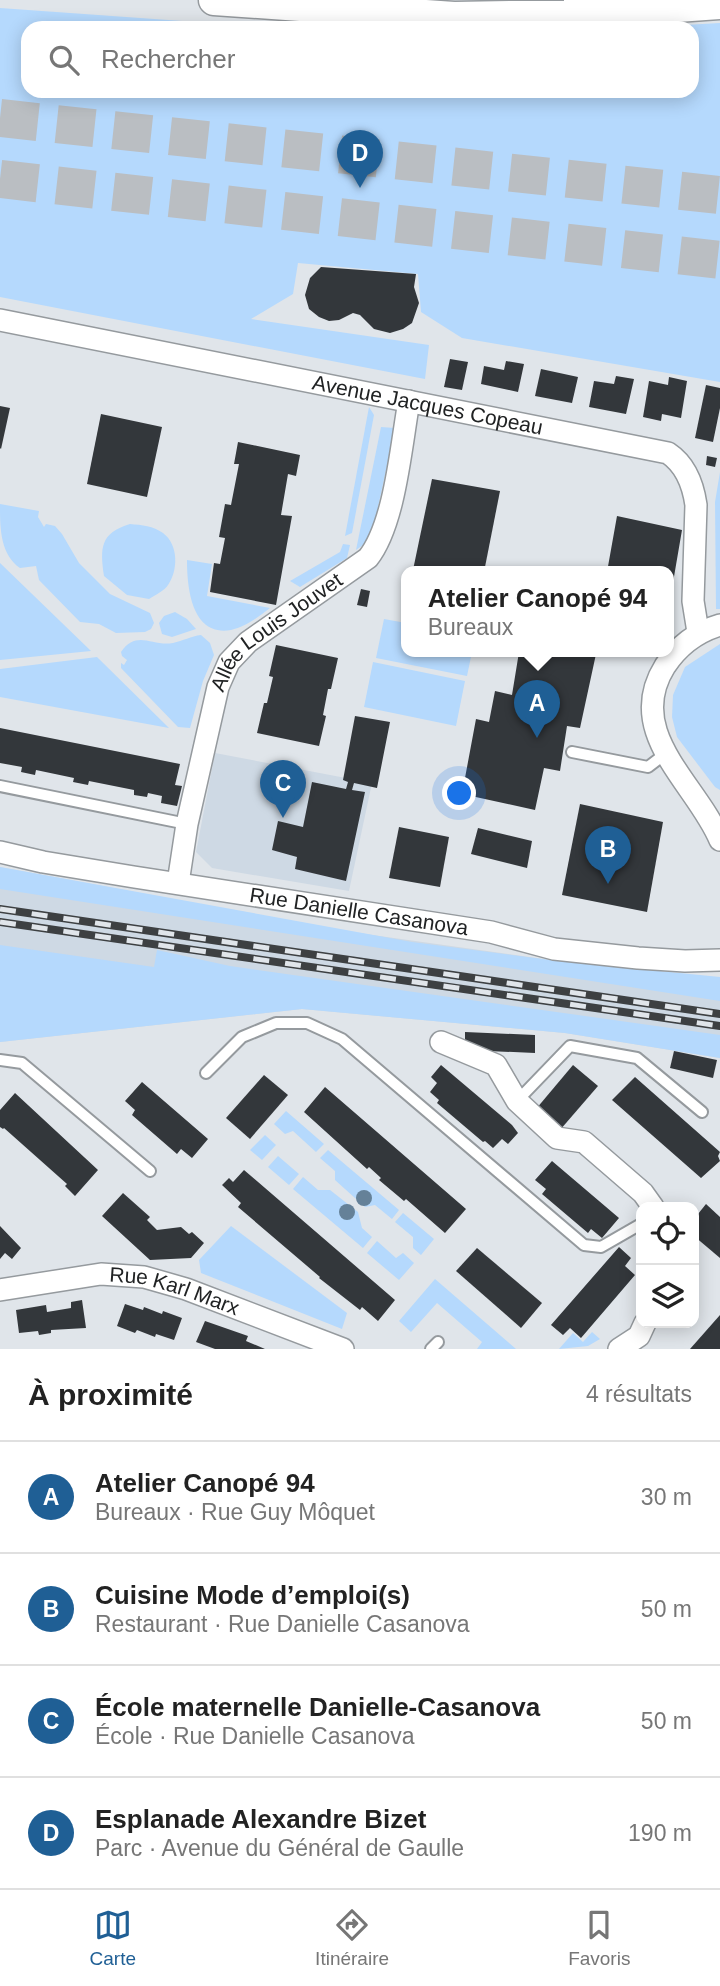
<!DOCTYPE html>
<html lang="fr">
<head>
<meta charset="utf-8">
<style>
  body { margin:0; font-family:Helvetica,sans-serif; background:#f6f6f6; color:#222 }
  .controls { position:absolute; right:21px; bottom:21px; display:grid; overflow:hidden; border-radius:14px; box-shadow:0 4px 18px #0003 }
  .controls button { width:63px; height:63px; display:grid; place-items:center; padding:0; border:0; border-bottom:2px solid #e0e0e0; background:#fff; color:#222; font:35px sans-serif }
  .you { position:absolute; left:460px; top:794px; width:24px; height:24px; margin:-18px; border:5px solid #fff; border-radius:50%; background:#1a73e8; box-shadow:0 0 0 10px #1a73e833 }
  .badge { display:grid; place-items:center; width:46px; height:46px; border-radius:50%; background:#1f5f95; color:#fff; font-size:23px; font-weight:700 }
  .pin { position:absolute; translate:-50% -58px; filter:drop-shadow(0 2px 4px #0008) }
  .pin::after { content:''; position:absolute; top:37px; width:24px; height:21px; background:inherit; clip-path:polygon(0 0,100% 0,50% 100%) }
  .popup { position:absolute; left:401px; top:566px; width:273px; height:91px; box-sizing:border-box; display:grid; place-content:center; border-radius:14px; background:#fff; filter:drop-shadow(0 2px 5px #0005); font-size:23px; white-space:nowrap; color:#767676 }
  .popup b { font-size:26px; color:#222 }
  .popup::after { content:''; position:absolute; left:50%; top:100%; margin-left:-14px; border:14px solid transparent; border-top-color:#fff }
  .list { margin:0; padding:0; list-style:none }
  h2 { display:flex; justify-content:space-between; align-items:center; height:91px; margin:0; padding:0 28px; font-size:30px }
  h2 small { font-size:23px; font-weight:400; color:#767676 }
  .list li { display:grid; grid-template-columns:46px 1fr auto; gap:21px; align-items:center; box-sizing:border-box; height:112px; padding:0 28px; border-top:2px solid #e0e0e0 }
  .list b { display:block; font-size:26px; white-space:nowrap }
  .list p { margin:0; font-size:23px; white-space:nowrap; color:#767676 }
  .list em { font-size:23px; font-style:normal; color:#767676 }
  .icon { flex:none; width:38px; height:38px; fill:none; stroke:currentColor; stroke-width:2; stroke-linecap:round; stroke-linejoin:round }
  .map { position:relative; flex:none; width:720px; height:1349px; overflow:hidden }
  .search { position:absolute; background:#fff; box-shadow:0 4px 18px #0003; left:21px; right:21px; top:21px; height:77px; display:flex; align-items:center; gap:18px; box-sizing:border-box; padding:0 24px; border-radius:21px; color:#767676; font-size:26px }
  .sheet { height:539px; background:#fff }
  nav { display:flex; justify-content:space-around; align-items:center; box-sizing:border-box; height:98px; border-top:2px solid #e0e0e0; background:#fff; font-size:19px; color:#767676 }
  nav a { display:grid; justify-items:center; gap:4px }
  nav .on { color:#1f5f95 }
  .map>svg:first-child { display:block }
  .built { fill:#ced9e4 }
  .green { fill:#b5d9fd }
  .building { fill:#33373b }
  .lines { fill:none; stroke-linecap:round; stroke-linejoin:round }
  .motorway-tunnel { stroke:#babec2; stroke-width:38; stroke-dasharray:38 19; stroke-linecap:butt }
  .service-casing { stroke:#959a9e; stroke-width:14 }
  .minor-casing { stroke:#959a9e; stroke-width:24 }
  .secondary-casing { stroke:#959a9e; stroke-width:33 }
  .service { stroke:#fff; stroke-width:10 }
  .minor { stroke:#fff; stroke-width:21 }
  .secondary { stroke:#fff; stroke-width:30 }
  .rail-casing { stroke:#3d4042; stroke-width:8 }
  .rail { stroke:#e0e5ea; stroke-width:5; stroke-dasharray:16; stroke-linecap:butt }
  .tree { fill:#658198 }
  .labels { text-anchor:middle; stroke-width:7; stroke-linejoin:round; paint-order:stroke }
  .street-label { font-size:21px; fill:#212324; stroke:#e0e5ea }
</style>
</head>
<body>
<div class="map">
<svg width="720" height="1349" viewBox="0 0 720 1349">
  <rect width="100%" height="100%" fill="#e0e5ea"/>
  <!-- built -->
  <g class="built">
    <path d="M215,753L372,783L349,891L212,868L196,852Z"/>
    <path d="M0,867L351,932L558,961L720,978V1058L565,1033L302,1009L0,1042Z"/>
  </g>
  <!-- green -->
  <g class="green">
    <path d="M0,8L282,28H28V91H692V28H631L720,23V382L462,338L421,312L418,274L298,263L293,294L251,319L429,345L425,379L0,297Z"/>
    <path d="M369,407L374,415L352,533L345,536Z"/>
    <path d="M381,427L395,428L374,526L366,543L356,550Z"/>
    <path d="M720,472V609H716L715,502Z"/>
    <path d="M0,504L39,511L38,517L44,527L46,524L55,526L62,534L79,563L110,594L150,613L154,623L151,629L145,632L116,633L99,624L80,622L39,580L36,566L20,568C0,554 0,528 0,504Z"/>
    <path d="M130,524C142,525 153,526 163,533C179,545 178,571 168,585C164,591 155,595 149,599L127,595L104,576C100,548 100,533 130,524Z"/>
    <path d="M343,544L350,545L347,558L300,587L290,581L340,552Z"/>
    <path d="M187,560L212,564L207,596L270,608C258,617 246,627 231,630C191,637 187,586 187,560Z"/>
    <path d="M0,563L91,651L0,660Z"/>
    <path d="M175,612L187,619L196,629L172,637L162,634L159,623L164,616Z"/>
    <path d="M384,619L406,623V652H472L467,676L376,658Z"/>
    <path d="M201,635L210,643L214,655L203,681L190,728L178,727L121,668V663L124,665L127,660L122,656L121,652C137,629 152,647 173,643C183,641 191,636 201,635Z"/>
    <path d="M720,644V790L715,787L677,737L672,717L673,695L685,667Z"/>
    <path d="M97,657L169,728L0,697V669Z"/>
    <path d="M373,662L465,681L456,726L364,707Z"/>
    <path d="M0,867L412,942L558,961L720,977V1001L0,889Z"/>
    <path d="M0,945L154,967L157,950L230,966L720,1035V1058L565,1033L302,1009L0,1042Z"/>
    <path d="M286,1111L324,1144L316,1152L293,1131L285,1134L274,1124Z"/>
    <path d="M265,1135L276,1145L262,1160L250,1150Z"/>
    <path d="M328,1150L399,1210L392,1219L375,1205L365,1207L335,1180V1171L320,1158Z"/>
    <path d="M278,1156L299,1174L289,1185L268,1167Z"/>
    <path d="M303,1177L318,1190H330L358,1212L362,1228L372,1237L363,1248L293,1189Z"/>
    <path d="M403,1213L434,1239L421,1255L413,1248V1237L395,1222Z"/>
    <path d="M231,1226L347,1313L342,1329L201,1273L199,1260Z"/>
    <path d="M377,1241L396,1258L403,1253L414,1263L399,1280L367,1253Z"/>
    <path d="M435,1279L516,1349H477L482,1342L437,1303L411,1332L399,1321Z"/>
    <path d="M592,1332L600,1339L588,1346L559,1349L573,1333L583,1342Z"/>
  </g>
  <!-- building -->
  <g class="building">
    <path d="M321,267L416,274L414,287L419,303L412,323L403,329L390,333L374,329L360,315L353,313L339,320L329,321L319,317L309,309L305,295L310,278Z"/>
    <path d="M450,359L468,362L462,390L444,387Z"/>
    <path d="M506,361L524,364L518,392L481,384L484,366L504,370Z"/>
    <path d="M541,369L578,377L572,403L535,396Z"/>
    <path d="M616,376L634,379L626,414L589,407L594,381L614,384Z"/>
    <path d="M669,377L687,381L681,418L662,414L661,421L643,417L649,381L668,385Z"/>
    <path d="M706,385L720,388V408L713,442L695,438Z"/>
    <path d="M0,406L10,408L1,449L0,448Z"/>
    <path d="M101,414L162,427L147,497L87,484Z"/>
    <path d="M238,442L300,455L296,476L288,474L281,515L292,516L276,605L210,592L214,563L220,564L225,538L219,537L225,504L231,505L239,464H234Z"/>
    <path d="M707,456L717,458L715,467L706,465Z"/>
    <path d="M432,479L500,491L484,572L413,570Z"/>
    <path d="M617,516L682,530L670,600L668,572H607Z"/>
    <path d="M361,589L370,591L367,607L357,605Z"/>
    <path d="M276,645L338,658L331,689H328L323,715L326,716L319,746L257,733L264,703H267L273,677L269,676Z"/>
    <path d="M519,652L596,654L580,728L567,726L560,771L544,768L535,810L462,794L476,719L489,722L495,691L512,695Z"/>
    <path d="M355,716L390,722L377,788L354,783L352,790L365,792L346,881L295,869L297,857L272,850L278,821L303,827L312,782L346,789L348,782L343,780Z"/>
    <path d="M0,728L180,764L175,785L182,786L177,806L161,803L162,796L148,793L147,797L134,795V790L89,781L88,785L73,782L74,778L36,770L35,775L21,772L22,767L0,763Z"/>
    <path d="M580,804L663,822L647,912L562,895Z"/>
    <path d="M399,827L449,837L440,887L389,878Z"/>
    <path d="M478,828L532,841L527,868L471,854Z"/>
    <path d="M465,1032L535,1035V1053L465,1050Z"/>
    <path d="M674,1051L717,1060L713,1078L670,1068Z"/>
    <path d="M441,1065L512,1125L518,1133L508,1144L502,1139L493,1148L485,1141L483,1142L437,1103L439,1100L430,1092L437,1083L431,1077Z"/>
    <path d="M573,1065L598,1086L560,1130L536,1109Z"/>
    <path d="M264,1075L288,1095L250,1139L226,1118Z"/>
    <path d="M635,1077L720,1152L718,1156L720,1161L701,1178L612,1100Z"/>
    <path d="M142,1082L208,1139L192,1158L181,1149L177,1154L132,1115L135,1110L125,1101Z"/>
    <path d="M325,1087L466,1209L445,1233L406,1199L404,1201L379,1180L381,1178L369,1167L367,1169L304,1112Z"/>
    <path d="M15,1093L98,1170L75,1196L65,1186L67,1184L4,1128L3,1129L0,1127V1110Z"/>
    <path d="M552,1161L619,1218L602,1238L591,1229L588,1233L542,1194L546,1189L535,1180Z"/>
    <path d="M244,1170L395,1300L378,1321L362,1307L360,1310L319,1278L320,1277L238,1207L241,1203L222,1185L229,1178L233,1182Z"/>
    <path d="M123,1193L150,1217L147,1220L157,1230L181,1227L189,1234L192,1232L204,1243L191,1258L150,1260L102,1216Z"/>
    <path d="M706,1204L720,1217V1258L694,1236V1219Z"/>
    <path d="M0,1226L21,1248L12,1259L5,1253L0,1259Z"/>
    <path d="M619,1247L631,1258L625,1266L635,1275L581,1338L570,1328L563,1335L551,1325Z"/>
    <path d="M477,1248L542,1303L521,1328L456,1271Z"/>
    <path d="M82,1300L86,1328L51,1330V1333L39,1335L38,1331L19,1333L16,1310L46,1305L47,1312L71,1308V1302Z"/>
    <path d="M125,1304L143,1310L144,1307L162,1314L163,1311L182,1318L174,1340L156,1334L155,1337L137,1330L135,1333L117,1326Z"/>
    <path d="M720,1315V1349H690Z"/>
    <path d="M205,1321L248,1336L246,1341L265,1349H215L196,1342Z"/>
  </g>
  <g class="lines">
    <!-- motorway-tunnel -->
    <g class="motorway-tunnel">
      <path d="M0,118L720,195"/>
      <path d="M0,179L720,260"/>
    </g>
    <defs>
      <g id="service">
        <path d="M572,752L648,767L665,754"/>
        <path d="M0,786L187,824"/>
        <path d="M0,1060L22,1063L150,1171"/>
        <path d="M206,1073L242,1037L276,1023H307L342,1039L584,1245L601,1247L641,1224"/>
        <path d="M517,1101L570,1046L637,1058L702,1112"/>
        <path d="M431,1349L438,1342"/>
      </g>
      <g id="minor">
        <path id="s1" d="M0,320L668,453C686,465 693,484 696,505L693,601L698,632"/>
        <path d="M720,625C696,632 679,645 665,666C623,733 697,784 720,840"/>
        <path id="s2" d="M0,852L43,862L134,877L491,932L554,949L638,958L685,961L720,960"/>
        <path id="s3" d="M178,883L187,824L218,687L229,662L248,642L368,558C395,524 401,446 409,401"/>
        <path d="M441,1042L496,1065L517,1101L557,1138L584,1142L643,1193L653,1207"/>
        <path id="s4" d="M0,1290L101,1274L144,1277L186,1289L343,1349"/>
        <path d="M619,1349L639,1336L645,1323"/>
      </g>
      <path id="secondary" d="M214,0L454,17L565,15L720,4"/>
    </defs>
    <!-- service casing -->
    <use href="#service" class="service-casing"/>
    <!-- minor casing -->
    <use href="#minor" class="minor-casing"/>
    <!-- secondary casing -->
    <use href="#secondary" class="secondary-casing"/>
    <!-- service -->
    <use href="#service" class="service"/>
    <!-- minor -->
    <use href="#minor" class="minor"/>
    <!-- secondary -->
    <use href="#secondary" class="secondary"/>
    <defs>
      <g id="rail">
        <path d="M0,909L720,1014"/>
        <path d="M0,922L720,1026"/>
      </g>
    </defs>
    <!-- rail casing -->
    <use href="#rail" class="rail-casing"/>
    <!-- rail -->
    <use href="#rail" class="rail"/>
  </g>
  <!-- trees -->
  <g class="tree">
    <circle cx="364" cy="1198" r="8"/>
    <circle cx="347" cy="1212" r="8"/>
  </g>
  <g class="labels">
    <!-- street labels -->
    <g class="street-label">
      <text dy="7" stroke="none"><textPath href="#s1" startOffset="436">Avenue Jacques Copeau</textPath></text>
      <text dy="7" stroke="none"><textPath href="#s3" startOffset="282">Allée Louis Jouvet</textPath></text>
      <text dy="7" stroke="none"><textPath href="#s2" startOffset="364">Rue Danielle Casanova</textPath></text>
      <text dy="7" stroke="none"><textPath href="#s4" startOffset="178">Rue Karl Marx</textPath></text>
    </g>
  </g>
</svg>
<div class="controls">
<button><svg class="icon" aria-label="locate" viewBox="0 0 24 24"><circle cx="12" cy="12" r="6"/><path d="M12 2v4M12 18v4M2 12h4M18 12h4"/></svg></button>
<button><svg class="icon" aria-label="layers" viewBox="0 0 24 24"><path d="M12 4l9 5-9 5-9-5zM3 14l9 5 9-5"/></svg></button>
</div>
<div class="you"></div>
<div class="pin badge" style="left:537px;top:738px">A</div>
<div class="popup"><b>Atelier Canopé 94</b>Bureaux</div>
<div class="pin badge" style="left:608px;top:884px">B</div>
<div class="pin badge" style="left:283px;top:818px">C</div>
<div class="pin badge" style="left:360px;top:188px">D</div>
<div class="search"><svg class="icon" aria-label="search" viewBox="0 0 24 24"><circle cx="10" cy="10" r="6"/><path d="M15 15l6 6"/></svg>Rechercher</div>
</div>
<section class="sheet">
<h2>À proximité<small>4 résultats</small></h2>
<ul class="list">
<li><span class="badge">A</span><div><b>Atelier Canopé 94</b><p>Bureaux · Rue Guy Môquet</p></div><em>30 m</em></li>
<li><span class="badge">B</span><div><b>Cuisine Mode d’emploi(s)</b><p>Restaurant · Rue Danielle Casanova</p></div><em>50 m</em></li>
<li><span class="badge">C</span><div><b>École maternelle Danielle-Casanova</b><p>École · Rue Danielle Casanova</p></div><em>50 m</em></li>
<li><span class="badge">D</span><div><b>Esplanade Alexandre Bizet</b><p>Parc · Avenue du Général de Gaulle</p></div><em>190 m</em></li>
</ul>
</section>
<nav>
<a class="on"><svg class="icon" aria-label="map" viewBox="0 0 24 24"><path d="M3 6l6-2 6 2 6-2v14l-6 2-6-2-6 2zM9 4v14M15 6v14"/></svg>Carte</a>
<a><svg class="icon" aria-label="directions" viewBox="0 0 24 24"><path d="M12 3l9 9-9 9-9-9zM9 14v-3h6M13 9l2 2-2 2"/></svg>Itinéraire</a>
<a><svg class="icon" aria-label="saved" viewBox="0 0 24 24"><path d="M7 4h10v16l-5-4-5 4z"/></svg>Favoris</a>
</nav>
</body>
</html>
